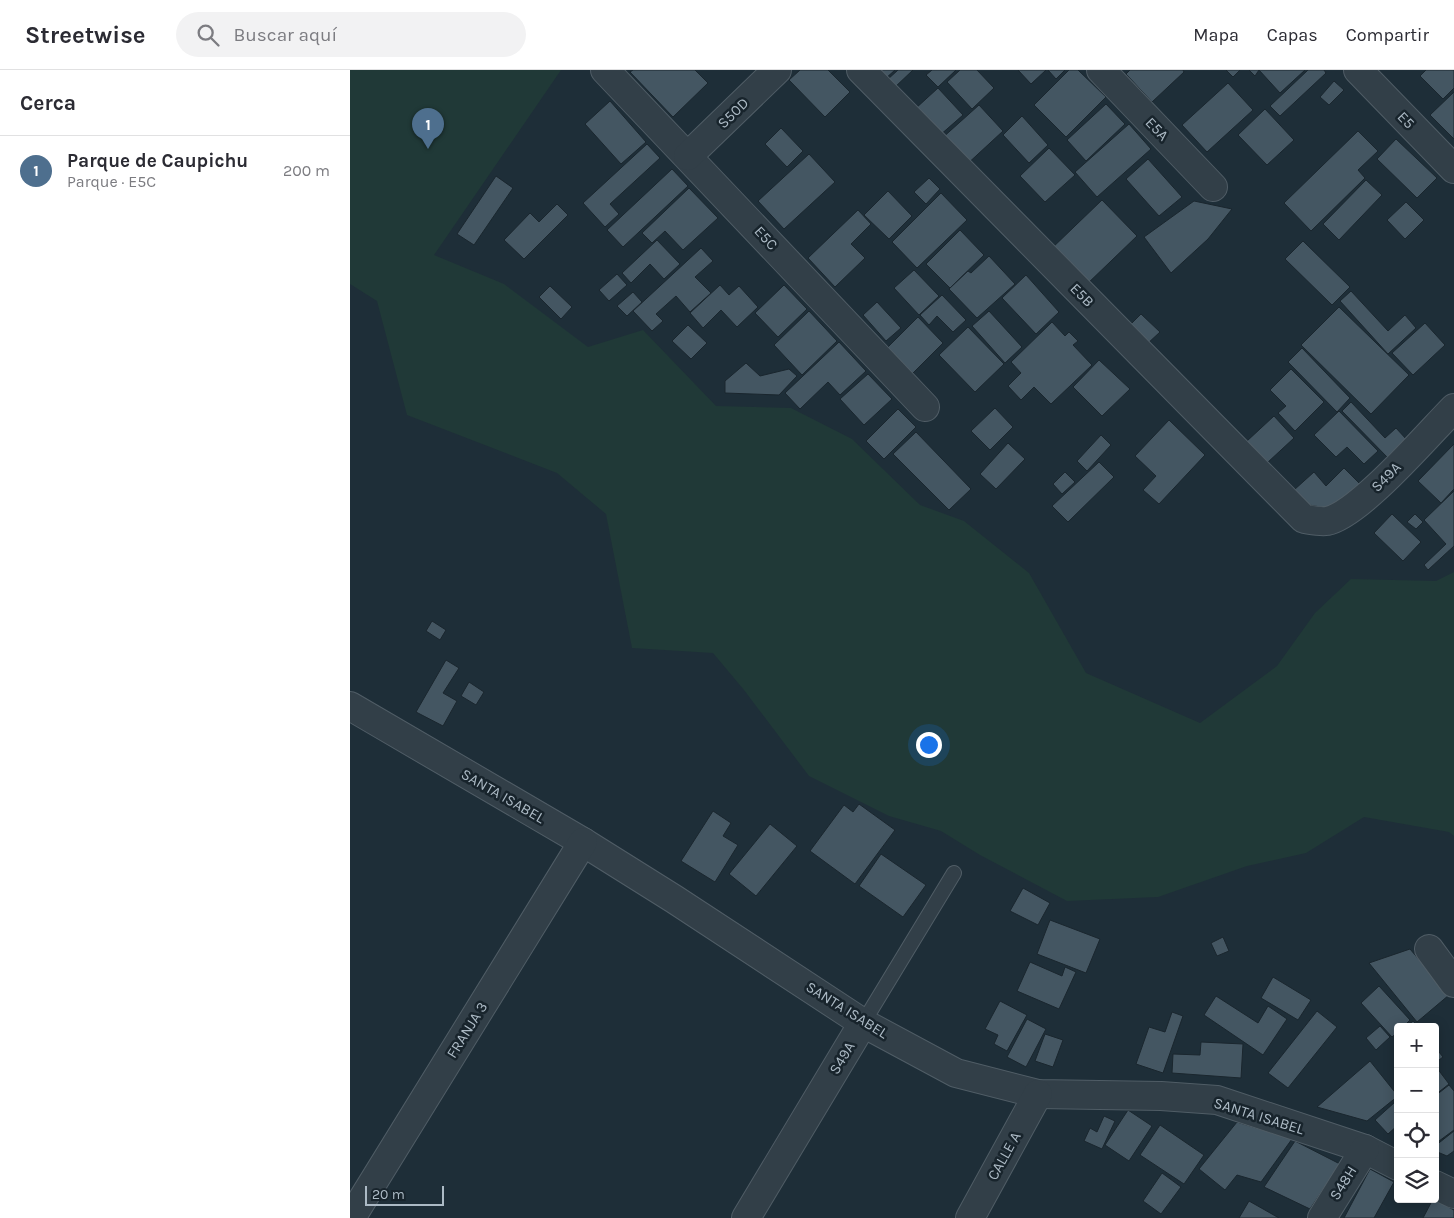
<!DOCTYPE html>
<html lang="es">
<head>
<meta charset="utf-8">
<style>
  body { margin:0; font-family:Karla,sans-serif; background:#f2f2f3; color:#2b2b33 }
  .controls { position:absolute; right:15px; bottom:15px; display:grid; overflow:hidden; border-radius:5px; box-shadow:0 2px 12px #0003 }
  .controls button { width:45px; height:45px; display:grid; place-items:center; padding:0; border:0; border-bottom:1px solid #e1e1e2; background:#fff; color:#2b2b33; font:25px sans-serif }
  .scale { position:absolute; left:15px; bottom:12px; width:79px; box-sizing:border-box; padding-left:5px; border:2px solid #acbac5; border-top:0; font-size:14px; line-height:18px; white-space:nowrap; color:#acbac5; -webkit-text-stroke:4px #18242c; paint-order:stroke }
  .you { position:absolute; left:578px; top:674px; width:18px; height:18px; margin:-12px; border:4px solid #fff; border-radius:50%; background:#1a73e8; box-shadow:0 0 0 8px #1a73e833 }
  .badge { display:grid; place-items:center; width:32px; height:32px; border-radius:50%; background:#4e6f8e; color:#fff; font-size:16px; font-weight:700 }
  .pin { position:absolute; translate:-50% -41px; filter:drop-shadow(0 1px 2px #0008) }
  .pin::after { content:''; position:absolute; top:26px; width:18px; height:15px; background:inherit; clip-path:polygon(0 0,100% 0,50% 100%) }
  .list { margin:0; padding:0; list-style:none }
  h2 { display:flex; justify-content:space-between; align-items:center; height:65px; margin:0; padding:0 20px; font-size:21px }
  h2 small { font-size:16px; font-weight:400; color:#7c7c81 }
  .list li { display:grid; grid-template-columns:32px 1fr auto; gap:15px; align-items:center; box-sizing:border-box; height:70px; padding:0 20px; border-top:1px solid #e1e1e2 }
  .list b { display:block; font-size:19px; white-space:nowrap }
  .list p { margin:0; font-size:16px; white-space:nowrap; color:#7c7c81 }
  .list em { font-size:16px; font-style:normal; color:#7c7c81 }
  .icon { flex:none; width:28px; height:28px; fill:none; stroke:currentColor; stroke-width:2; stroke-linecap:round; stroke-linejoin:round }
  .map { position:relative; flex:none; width:1104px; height:1148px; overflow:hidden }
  header { display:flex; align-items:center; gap:30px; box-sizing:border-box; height:70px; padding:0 25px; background:#fff; border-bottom:1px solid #e1e1e2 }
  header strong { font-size:24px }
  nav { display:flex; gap:28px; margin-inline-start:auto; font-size:18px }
  .search { width:350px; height:45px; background:#f2f2f3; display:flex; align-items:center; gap:12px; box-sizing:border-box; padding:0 18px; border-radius:28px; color:#7c7c81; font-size:19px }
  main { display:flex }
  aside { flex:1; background:#fff }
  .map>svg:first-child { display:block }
  .green { fill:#203937 }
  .building { fill:#445662; stroke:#1a262e }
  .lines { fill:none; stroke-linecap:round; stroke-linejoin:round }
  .lane-casing { stroke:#505d66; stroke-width:16 }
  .street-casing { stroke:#505d66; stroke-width:30 }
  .lane { stroke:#323f48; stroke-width:14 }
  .street { stroke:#323f48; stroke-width:28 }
  .labels { text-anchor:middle; stroke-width:5; stroke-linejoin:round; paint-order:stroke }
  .street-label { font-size:15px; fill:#acbac5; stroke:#18242c }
</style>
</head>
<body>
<header>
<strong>Streetwise</strong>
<div class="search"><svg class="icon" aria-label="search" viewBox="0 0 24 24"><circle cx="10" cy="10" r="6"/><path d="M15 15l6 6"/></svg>Buscar aquí</div>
<nav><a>Mapa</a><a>Capas</a><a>Compartir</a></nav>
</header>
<main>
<aside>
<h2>Cerca<small></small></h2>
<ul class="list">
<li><span class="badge">1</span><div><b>Parque de Caupichu</b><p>Parque · E5C</p></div><em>200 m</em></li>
</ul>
</aside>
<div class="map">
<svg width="1104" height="1148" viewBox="0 0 1104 1148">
  <rect width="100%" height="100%" fill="#1e2e38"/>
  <!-- green -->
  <path class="green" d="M0,0H211L84,185L154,214L238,277L293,260L366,336L441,338L502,369L570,435L614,451L679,503L736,603L850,653L927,596L965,543L1001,509L1086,511L1104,502V766L1099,762L1014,747L956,783L897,796L808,827L717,831L630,785L591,761L539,746L459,706L394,620L363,583L282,578L256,444L207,403L57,345L27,231L0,214Z"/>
  <!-- building -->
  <g class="building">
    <path d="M283,0H345L358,13L323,47L280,2Z"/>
    <path d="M450,0H478L500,22L475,47L439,10Z"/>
    <path d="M527,0H545L535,9Z"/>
    <path d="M548,0H563L544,18L537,10Z"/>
    <path d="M582,0H606L588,17L576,5Z"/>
    <path d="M610,0H627L644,18L622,39L597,12Z"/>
    <path d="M668,0H696L681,14Z"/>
    <path d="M698,0H715L706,9Z"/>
    <path d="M719,0H728L756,27L716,67L684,35Z"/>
    <path d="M780,0H833L834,2L802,32L776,4Z"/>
    <path d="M876,0H890L883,7Z"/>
    <path d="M899,0H955L930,23L909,0L905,6Z"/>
    <path d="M958,0H974L976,3L930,46L920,36Z"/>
    <path d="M1076,0H1104V18L1093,29L1070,6Z"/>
    <path d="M984,11L994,20L979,35L970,27Z"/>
    <path d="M878,13L903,40L857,82L832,55Z"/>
    <path d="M588,18L613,45L589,66L565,39Z"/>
    <path d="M1104,22V69L1080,45Z"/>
    <path d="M260,31L296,72L271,94L235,54Z"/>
    <path d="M756,34L775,54L736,91L717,70Z"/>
    <path d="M629,35L653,61L614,97L590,70Z"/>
    <path d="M915,39L944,70L917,95L888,65Z"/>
    <path d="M672,46L698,75L679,93L653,65Z"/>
    <path d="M779,54L801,79L747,127L725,102Z"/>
    <path d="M431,58L453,81L437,97L415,74Z"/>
    <path d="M1008,61L1028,81L1008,100L1015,108L961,161L934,133Z"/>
    <path d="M1046,69L1087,108L1067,128L1027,89Z"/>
    <path d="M297,74L310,88L260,134L269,144L255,157L233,133Z"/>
    <path d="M699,78L725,105L695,132L670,106Z"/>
    <path d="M459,84L485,112L434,159L408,131Z"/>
    <path d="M798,89L832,127L809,146L776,109Z"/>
    <path d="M322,99L338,116L273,177L257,160Z"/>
    <path d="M146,106L163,118L124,175L107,164Z"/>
    <path d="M579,108L590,119L576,134L564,122Z"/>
    <path d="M1016,110L1032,125L989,170L973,154Z"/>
    <path d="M339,118L368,148L333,180L315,161L302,173L292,163Z"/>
    <path d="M538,121L562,146L539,169L514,145Z"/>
    <path d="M591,123L617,150L567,198L542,172Z"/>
    <path d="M752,130L787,166L734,217L699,181Z"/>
    <path d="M844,131L882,139L858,169L821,203L794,167Z"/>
    <path d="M1056,132L1074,150L1055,169L1037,150Z"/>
    <path d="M207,134L218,145L174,189L154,170L180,143L189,152Z"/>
    <path d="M508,140L521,154L501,174L515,188L485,217L458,188Z"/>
    <path d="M610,160L634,185L600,218L576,194Z"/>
    <path d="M307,170L330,194L314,209L300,194L281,213L272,203Z"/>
    <path d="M953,171L1000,217L982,235L935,189Z"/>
    <path d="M351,178L363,191L345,207L361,223L340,242L326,226L306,244L313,251L302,261L283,241Z"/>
    <path d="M639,186L665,214L627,248L599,219L618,201L621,203Z"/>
    <path d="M564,200L589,226L569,245L544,218Z"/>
    <path d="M267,204L277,215L259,231L249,220Z"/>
    <path d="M676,205L709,242L686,264L652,228Z"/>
    <path d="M370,215L379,225L389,216L408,237L387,257L371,240L353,258L340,243Z"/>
    <path d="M434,215L457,239L428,267L405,243Z"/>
    <path d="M200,216L222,237L211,249L189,227Z"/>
    <path d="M1001,221L1038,261L1055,245L1066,258L1038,284L990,231Z"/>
    <path d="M283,222L292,232L277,246L267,236Z"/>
    <path d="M592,225L616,250L603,262L587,246L579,255L570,245Z"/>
    <path d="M527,232L551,258L536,271L513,245Z"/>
    <path d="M989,237L1059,305L1021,344L951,275Z"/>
    <path d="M459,241L487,271L452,305L424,275Z"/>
    <path d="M639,241L672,277L655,293L622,256Z"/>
    <path d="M791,244L810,262L796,275L778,257Z"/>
    <path d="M568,247L593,273L562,304L537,278Z"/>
    <path d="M702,252L715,266L719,262L728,271L723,275L742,295L701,334L684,317L671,330L658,316L671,303L661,292Z"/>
    <path d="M1075,253L1095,275L1063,305L1042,283Z"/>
    <path d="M338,255L357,273L341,289L322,271Z"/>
    <path d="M618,257L654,294L625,322L589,285Z"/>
    <path d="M489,272L516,301L490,325L478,312L450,339L435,323Z"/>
    <path d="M952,278L1000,328L987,342L938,292Z"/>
    <path d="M749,290L780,319L752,346L723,317Z"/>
    <path d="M396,293L410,306L439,299L447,306L429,325L375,323V311Z"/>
    <path d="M941,299L974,332L945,361L928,343L936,336L920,320Z"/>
    <path d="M518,304L542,329L514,355L490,329Z"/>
    <path d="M1001,332L1035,368L1046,358L1057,370L1038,388L992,341Z"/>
    <path d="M645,338L663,357L640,380L621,361Z"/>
    <path d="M548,339L566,357L534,389L516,371Z"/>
    <path d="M989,341L1028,381L1014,394L997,377L986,387L964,365Z"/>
    <path d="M924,346L944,368L917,393L897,371Z"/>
    <path d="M819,350L855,385L809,434L793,420L806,406L785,386Z"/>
    <path d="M566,362L621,419L599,440L543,384Z"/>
    <path d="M751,365L761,375L737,401L727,391Z"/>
    <path d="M658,373L675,389L646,419L630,404Z"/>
    <path d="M1104,374V419L1091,433L1068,411Z"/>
    <path d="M749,392L764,407L718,452L702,436Z"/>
    <path d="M994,398L1012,416L994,434L976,438L959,435L944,420L964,402L976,416Z"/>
    <path d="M715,402L725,412L712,424L703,414Z"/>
    <path d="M1104,421V476L1078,500L1074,495L1096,474L1074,450Z"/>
    <path d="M1042,444L1071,472L1053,491L1024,463Z"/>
    <path d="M1065,444L1073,452L1066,459L1057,452Z"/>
    <path d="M82,551L96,560L90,570L76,561Z"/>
    <path d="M96,590L109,598L93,623L107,631L93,656L66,642Z"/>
    <path d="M119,612L134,622L126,635L111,626Z"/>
    <path d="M509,734L545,760L505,814L460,781L494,735L503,742Z"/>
    <path d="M363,741L381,753L373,766L388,775L365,812L331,791Z"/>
    <path d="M420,754L447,776L406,826L379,804Z"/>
    <path d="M531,784L576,815L553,847L509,816Z"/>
    <path d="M673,818L700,833L688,855L660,841Z"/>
    <path d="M700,850L750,869L736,903L687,884Z"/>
    <path d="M873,867L879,881L867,886L861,873Z"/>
    <path d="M1060,879L1099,925L1067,952L1019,893Z"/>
    <path d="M680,892L712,906L715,897L726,902L709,939L667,921Z"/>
    <path d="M923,907L961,930L948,950L911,928Z"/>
    <path d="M1029,916L1060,950L1053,957H1048V962L1042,967L1011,933Z"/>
    <path d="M866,926L908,953L918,936L937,949L913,985L854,945Z"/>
    <path d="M650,931L677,945L657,981L644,974L648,965L635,959Z"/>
    <path d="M967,941L987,957L938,1018L918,1003Z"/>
    <path d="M822,942L833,946L813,1003L786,994L799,957L815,962Z"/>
    <path d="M677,949L696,959L676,997L657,987Z"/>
    <path d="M1063,951L1069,957H1056Z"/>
    <path d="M1030,956L1040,967L1026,980L1016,968Z"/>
    <path d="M695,964L713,970L703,997L685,991Z"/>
    <path d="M851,972L893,974L891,1008L822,1003L823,984L850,985Z"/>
    <path d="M1085,977L1093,987L1085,993Z"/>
    <path d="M1020,991L1048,1026L1017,1051L967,1037Z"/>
    <path d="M1087,998L1099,1014L1085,1025V999Z"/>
    <path d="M1099,1015L1104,1021V1060L1085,1074V1026Z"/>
    <path d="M1045,1032L1048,1034V1055L1038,1064L1025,1050Z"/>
    <path d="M778,1040L802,1056L779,1091L755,1075Z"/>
    <path d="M754,1046L765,1051L752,1079L734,1071L740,1058L747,1062Z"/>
    <path d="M887,1052L942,1069L911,1112L887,1105L875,1120L849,1099Z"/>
    <path d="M810,1055L854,1085L834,1114L790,1085Z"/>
    <path d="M1104,1061V1081L1097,1086L1085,1081V1076Z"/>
    <path d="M945,1071L990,1094L960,1139L914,1117Z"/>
    <path d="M1020,1099L1044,1112L1024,1148H994Z"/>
    <path d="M812,1103L831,1117L811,1144L793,1131Z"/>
    <path d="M1083,1129L1104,1140V1148H1073Z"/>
    <path d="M899,1131L929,1148H889Z"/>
  </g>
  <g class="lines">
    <defs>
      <path id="lane" d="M513,953L604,803"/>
      <g id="street">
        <path d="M255,0L575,337"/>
        <path d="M511,0L954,449C961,450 970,452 977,451C1009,445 1079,363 1104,338"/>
        <path d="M751,0L863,117"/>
        <path d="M1008,0L1104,99"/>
        <path d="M338,86L427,0"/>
        <path d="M0,636L233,772L324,829L513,953L606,1003L688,1024L811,1026L867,1030L1015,1079L1048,1096"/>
        <path d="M1079,879L1104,913"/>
        <path d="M1085,1115L1104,1124"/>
        <path d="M1,1148L233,772"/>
        <path d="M396,1148L513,953"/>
        <path d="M620,1148L688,1024"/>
        <path d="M972,1148L1015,1079"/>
      </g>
    </defs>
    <!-- lane casing -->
    <use href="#lane" class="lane-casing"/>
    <!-- street casing -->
    <use href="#street" class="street-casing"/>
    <!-- lane -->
    <use href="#lane" class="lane"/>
    <!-- street -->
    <use href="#street" class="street"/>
  </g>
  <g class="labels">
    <!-- street labels -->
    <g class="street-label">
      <text transform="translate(383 43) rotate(-44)" y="5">S50D</text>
      <text transform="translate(1056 50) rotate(46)" y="5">E5</text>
      <text transform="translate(807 59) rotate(46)" y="5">E5A</text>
      <text transform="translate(416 168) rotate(47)" y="5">E5C</text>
      <text transform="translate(732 225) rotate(45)" y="5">E5B</text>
      <text transform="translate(1036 407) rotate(-45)" y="5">S49A</text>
      <text transform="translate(153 726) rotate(30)" y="5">SANTA ISABEL</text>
      <text transform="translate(497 940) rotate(32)" y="5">SANTA ISABEL</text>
      <text transform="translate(117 960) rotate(-58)" y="5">FRANJA 3</text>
      <text transform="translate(492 988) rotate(-59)" y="5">S49A</text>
      <text transform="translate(909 1046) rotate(17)" y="5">SANTA ISABEL</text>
      <text transform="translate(654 1086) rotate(-61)" y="5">CALLE A</text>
      <text transform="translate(993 1113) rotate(-58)" y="5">S48H</text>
    </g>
  </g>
</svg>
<div class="controls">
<button>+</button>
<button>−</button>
<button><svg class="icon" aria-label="locate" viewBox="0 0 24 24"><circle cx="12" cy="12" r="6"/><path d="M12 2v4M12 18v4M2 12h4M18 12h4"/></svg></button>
<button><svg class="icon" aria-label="layers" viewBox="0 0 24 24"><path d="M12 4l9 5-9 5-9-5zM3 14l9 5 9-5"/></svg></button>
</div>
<div class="scale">20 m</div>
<div class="you"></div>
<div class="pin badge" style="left:78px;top:79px">1</div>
</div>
</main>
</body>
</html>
